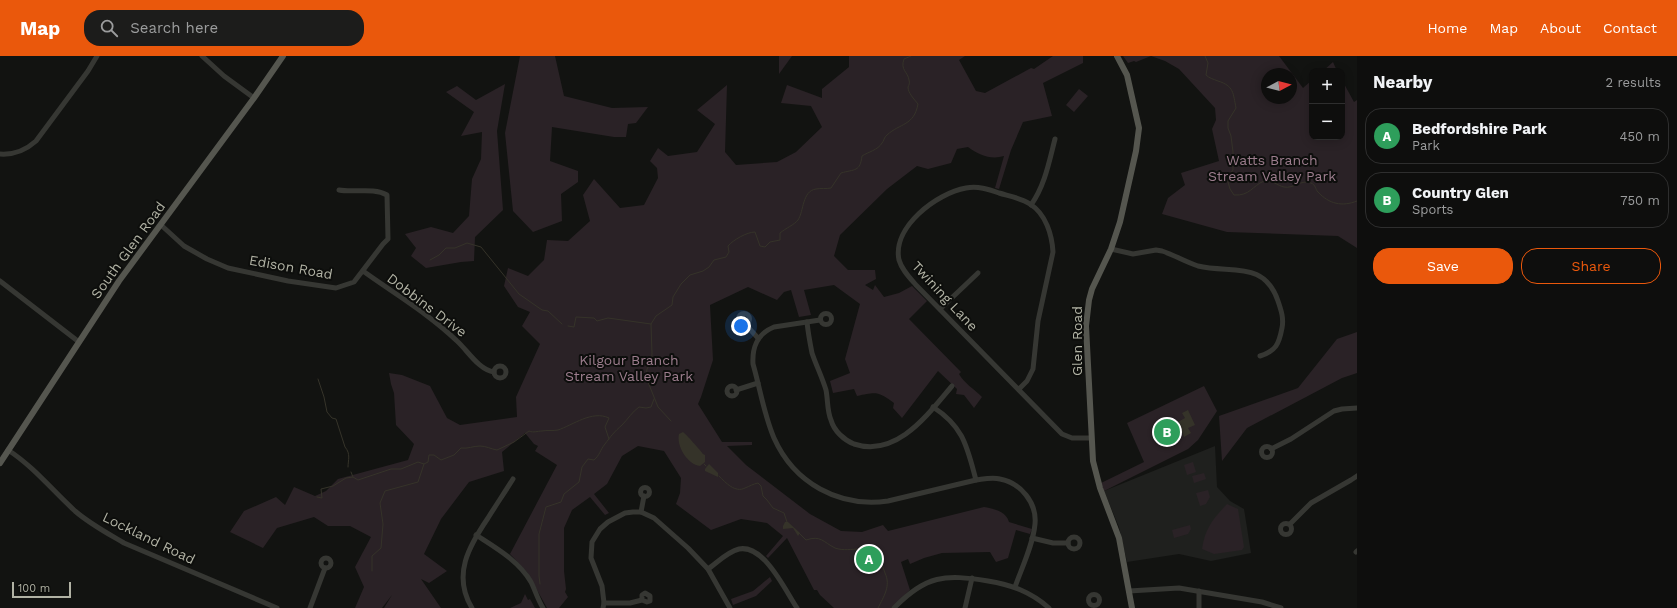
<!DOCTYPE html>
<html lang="en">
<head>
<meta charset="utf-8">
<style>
  body { margin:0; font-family:"Work Sans",sans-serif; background:#1c1c1b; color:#f1f3f6 }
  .controls { position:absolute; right:12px; top:12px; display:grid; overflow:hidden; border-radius:8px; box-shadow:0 2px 10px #0003 }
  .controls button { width:36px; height:36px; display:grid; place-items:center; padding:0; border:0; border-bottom:1px solid #2e2e2e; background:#0e0e0d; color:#f1f3f6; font:20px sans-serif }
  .compass { position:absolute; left:1261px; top:12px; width:36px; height:36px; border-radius:50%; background:#0e0e0d; box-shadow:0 2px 10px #0003; rotate:83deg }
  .scale { position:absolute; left:12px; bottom:10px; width:59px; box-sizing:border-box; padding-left:4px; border:2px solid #b1b2a4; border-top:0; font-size:11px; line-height:14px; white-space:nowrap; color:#b1b2a4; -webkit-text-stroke:3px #0d0e0c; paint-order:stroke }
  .you { position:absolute; left:741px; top:270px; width:14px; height:14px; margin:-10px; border:3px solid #fff; border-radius:50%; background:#1a73e8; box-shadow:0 0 0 6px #1a73e833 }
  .badge { display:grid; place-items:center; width:26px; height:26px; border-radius:50%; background:#ea580c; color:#fff; font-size:13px; font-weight:700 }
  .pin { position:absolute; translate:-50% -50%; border:2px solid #fff; box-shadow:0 1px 4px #0006 }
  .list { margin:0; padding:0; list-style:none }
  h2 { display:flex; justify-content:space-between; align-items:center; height:52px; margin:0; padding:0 16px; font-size:17px }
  h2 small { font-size:13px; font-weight:400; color:#9b9c9d }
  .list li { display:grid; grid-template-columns:26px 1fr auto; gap:12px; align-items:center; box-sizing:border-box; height:56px; margin:0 8px 8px; padding:0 8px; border:1px solid #2e2e2e; border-radius:16px }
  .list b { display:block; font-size:15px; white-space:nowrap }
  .list p { margin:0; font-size:13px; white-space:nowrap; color:#9b9c9d }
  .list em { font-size:13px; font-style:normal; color:#9b9c9d }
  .actions { display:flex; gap:8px; padding:12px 16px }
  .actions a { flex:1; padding:9px 0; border:1px solid #ea580c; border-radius:16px; text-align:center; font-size:14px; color:#ea580c }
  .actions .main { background:#ea580c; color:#fff }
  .icon { flex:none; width:22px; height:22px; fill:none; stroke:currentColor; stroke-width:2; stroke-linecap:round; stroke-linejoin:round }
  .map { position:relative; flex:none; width:1357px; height:552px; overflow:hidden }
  header { display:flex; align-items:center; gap:24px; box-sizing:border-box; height:56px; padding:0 20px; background:#ea580c; color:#fff }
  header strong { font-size:19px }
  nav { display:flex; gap:22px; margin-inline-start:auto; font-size:14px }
  .search { width:280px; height:36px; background:#1c1c1b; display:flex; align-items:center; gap:10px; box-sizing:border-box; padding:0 14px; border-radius:16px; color:#9b9c9d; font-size:15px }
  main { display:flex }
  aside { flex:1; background:#0e0e0d }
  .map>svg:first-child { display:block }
  .built { fill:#1f201e }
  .green { fill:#2a2226; fill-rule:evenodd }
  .water { fill:#353329 }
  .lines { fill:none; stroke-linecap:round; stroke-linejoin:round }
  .stream { stroke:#353329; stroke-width:1 }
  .minor { stroke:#363733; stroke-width:5 }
  .major { stroke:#55564f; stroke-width:6 }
  .labels { text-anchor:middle; stroke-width:4; stroke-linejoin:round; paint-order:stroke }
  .park-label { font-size:14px; fill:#9c7d8d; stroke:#0d0e0c }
  .street-label { font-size:14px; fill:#b1b2a4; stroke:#0d0e0c }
</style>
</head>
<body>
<header>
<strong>Map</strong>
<div class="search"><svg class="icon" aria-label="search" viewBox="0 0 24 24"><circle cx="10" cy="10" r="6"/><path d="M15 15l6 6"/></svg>Search here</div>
<nav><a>Home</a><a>Map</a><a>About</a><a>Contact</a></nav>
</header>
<main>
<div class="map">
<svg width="1357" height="552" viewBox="0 0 1357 552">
  <rect width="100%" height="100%" fill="#121311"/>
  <!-- built -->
  <path class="built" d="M1215,390L1217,431L1230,445L1244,453L1251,497L1211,505L1179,498L1127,506L1119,471L1104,435Z"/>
  <!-- green -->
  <g class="green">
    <path d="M520,0H555L564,40L612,52L648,51L636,67L628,68L626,81H614L552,71L550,105L578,115V126L561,138L562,165L533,176L513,155L505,77Z"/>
    <path d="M779,0H792L779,18Z"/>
    <path d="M849,0H965L959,4L976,35L985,37L1031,12L1034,13L1053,0H1083V7L1043,27L1052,60L1023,66L1011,94L999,133L995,132L1004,100C991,104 979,99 968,91L957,93L951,107L928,113L917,110L887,133L840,179L834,200L848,214H875L876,223L865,229L873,234L875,229L884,241L899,237L912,230L927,245L909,263L961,316L959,318C964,327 974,333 982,341L974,352L964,339L956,338L957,333L938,315L902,362L893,352L894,347C878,335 876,336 857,340L854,333L833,337L830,325L850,317L845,303L860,248L834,229L804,234L811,259L799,261L791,234L784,236L777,244L748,231L710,249L713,304L701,341L698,348L722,386H752V389L727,390L746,409L810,458L841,475L862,476L883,469L888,475L984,451C994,453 1006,455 1009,466L1032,473L1030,478L1016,474L1008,502L996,506L990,496L942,497L924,502L910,508L908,503L901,506L910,534L891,552H834L820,539L817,534H814L787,482L768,502L766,500L783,480L767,467L741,463L711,474L676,448L680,437L681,422L664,395L638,390L622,400L607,428L594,438L609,457L605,459L590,441L572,454L564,472V515L566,533L565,536L568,541L559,552H547L527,516L510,498L557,409L535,395L538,390L534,388L525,377L502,396L504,415L469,426L441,463L424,498L447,515L429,527L421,523L441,552H384L392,539L382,552H355L364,531L355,511L371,481L350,470H328L314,461L277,472L263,492L230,476L244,455L276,441L285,449L294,431L315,440L326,435L338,423L408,404L414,388L396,369L394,337L391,328L389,317L402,319L430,330L447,362L460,369L517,361L516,341L540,288L522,270L530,256L518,251L504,230L508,212L528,220L544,204L547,184L568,185L590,165L583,139L594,123L620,152L644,149L658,122L657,112L650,105L658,92L668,100L697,96L715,68L697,54L727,29L725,96L736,109L777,106L796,96L822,71L811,50L781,47L787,29L822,42V33L849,11Z"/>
    <path d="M1123,0H1279L1303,32L1312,24V81H1342V24L1354,46L1357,44V192L1338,180L1227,176L1162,158L1168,142L1185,129L1181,117L1219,105L1212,73L1216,64L1215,52L1179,13L1165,5L1151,0L1136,6L1134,5L1128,7ZM1267,18H1291V42H1267Z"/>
    <path d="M1333,6L1337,15H1323Z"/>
    <path d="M505,28L497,75L503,154L475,181L474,205L461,206L426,212L411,200L416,192L405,178L431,171L453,177L469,160L472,123L481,103L482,76L461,80L474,56L446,36L457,30L476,44Z"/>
    <path d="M1079,33L1088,40L1074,56L1066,49Z"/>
    <path d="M1357,276V317L1342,322L1247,372L1222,405L1219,360L1298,332L1337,283Z"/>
    <path d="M1204,330L1217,355L1198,384L1188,393L1104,435L1101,427L1144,406L1127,367Z"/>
    <path d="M1193,406L1196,416L1187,419L1184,409Z"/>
    <path d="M1204,417L1206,423L1194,427L1192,420Z"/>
    <path d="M1208,434L1210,441L1206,448L1200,450L1196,437Z"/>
    <path d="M1227,448L1238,453L1244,491L1242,494L1214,498L1202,493C1205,472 1213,463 1227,448Z"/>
    <path d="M1190,469L1191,473L1188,478L1174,482L1172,474Z"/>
    <path d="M770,521L772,525L756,540L733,549L731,543L753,535Z"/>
    <path d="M525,538L528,544L530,543L535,552H510L521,547Z"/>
  </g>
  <!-- water -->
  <g class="water">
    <path d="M1188,354L1195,369L1188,372L1191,377L1184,381L1178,366L1185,362L1182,357Z"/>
    <path d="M683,376C685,377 702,396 703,398L705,399V406L700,410C688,409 676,390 679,378Z"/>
    <path d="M709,408L718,417V421L705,415V413Z"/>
    <path d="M785,466H788L800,477L798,480L793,472L783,473V470Z"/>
  </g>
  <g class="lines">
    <!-- stream -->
    <g class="stream">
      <path d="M1205,0L1208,7L1206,19C1209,22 1213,23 1218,25C1234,30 1233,37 1236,52L1228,65V72L1231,80L1233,96V114L1229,119L1228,126L1230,133L1234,139C1250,140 1252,130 1264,125C1271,123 1278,130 1284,131C1294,133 1301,123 1311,127C1316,129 1315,133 1318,136C1329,148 1342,151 1357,145"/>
      <path d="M430,204L439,199L446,192H455L467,187L481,191L519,238L542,254L548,255L562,268"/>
      <path d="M568,270L574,271L576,261L594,262L597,265L608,262L651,268"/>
      <path d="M318,323L324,341L327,356L332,362L336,363L345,391C351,398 348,404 348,411"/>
      <path d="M671,365L658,351L646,321L647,313L651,306L652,298L651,268L656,260L672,249L673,241L681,228L690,219L703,215L709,211L714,204L726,201L729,196L728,190C733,184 747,176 755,176L760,190L765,191L770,186L780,184V177C786,172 794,169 798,164C804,155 802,135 816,133C821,132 826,133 831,132L841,117C855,113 860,116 862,100C868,96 878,94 882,87C884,85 884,81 887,79C900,67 914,70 918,48C914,43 908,37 908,31C909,29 910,27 909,24C908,16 900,14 904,3L911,0"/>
      <path d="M704,408L706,410"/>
      <path d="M351,416L353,421"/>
      <path d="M719,420C726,427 735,437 745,432C750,430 753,428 758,427L761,430L763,440L767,444L773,452L784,457L787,466"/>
      <path d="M317,441L322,442L321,433L333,430L346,422L353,421L358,424L391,413H401L418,406L424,408L428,406L429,399H434L441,404L454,399L461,392C468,393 473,390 480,390C486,390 491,393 497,394L514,386L529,375C534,377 537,375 542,375C547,374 553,375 558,374C573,369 592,354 609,362L605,371L609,383"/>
      <path d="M799,477L806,484C821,479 823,486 835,492C843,495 852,493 860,493L866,500L878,496C879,504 883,510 885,517C891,530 884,540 878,552"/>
      <path d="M372,515V500L381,492L383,468L380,447L385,435L418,426L424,408"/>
      <path d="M540,528L539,520V478L546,451L561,446L564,438L579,426L582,411L588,403L594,404C600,399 600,394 605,388C611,380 614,376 622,369C628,363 632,356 639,351L646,352L651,351L654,343"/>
    </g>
    <!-- minor -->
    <g class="minor">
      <path d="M202,0L224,20L254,42"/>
      <path d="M0,98C14,99 26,94 36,85L88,15L97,0"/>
      <path d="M1031,149C1045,129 1049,106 1055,83"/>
      <path d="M161,169L184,190L207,203L228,212L288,225L336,232L354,226L383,188L388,183L387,139C373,131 354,137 339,134"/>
      <path d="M1111,193L1133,198L1156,194L1162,195C1174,199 1186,206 1198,210C1231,218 1264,204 1278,245C1281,254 1284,262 1282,272C1279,288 1276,295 1260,300"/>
      <path d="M363,215C395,238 429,258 457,285C468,295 479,314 494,316"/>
      <path d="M0,225L79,286"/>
      <path d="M940,253L978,217"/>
      <circle cx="744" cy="263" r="5.5"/>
      <circle cx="826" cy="263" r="5.5"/>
      <path d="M820,264L774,271C757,278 752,291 753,308C760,332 764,359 774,382C794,427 839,452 888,445L976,424C984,423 992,421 1000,423C1021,427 1037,447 1035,468C1033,489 1022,511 1015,531"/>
      <path d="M807,266C808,276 810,287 812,297C816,309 822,321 826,334C828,344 827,355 831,364C834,375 844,384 854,388C897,402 928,358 952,330"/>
      <path d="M746,269L758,282"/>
      <circle cx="500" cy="316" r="6"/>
      <circle cx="732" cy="335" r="5"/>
      <path d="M1019,333L1027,325L1033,313L1038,265L1053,196C1052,179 1046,158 1030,148C1021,142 1009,140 999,137C988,133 978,130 966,132C937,137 892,171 899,204C902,214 909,221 916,229L1062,378L1072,382H1091"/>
      <path d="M736,334L758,327"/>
      <path d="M933,351C964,371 967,391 976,424"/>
      <circle cx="1267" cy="396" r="5.5"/>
      <path d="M1271,393L1291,383L1334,355L1342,353L1357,352"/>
      <path d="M8,394C34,411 52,434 75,455C90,468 107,477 124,487L277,552"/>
      <circle cx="645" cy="436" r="4.5"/>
      <path d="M641,456L644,440"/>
      <circle cx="1286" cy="473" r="5.5"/>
      <path d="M1290,468L1311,447L1351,424L1357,420"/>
      <path d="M476,479C496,492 519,505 531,526C535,534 538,544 543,552"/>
      <circle cx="1074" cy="487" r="6"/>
      <path d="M1032,482L1053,487H1068"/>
      <path d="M1356,496L1357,495"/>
      <circle cx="326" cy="507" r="5"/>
      <path d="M708,513C718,506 727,496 739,493C764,488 785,534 797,552"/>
      <path d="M1129,535L1179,532L1262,546L1281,552"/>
      <path d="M1199,535V552"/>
      <circle cx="1094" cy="544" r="5.5"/>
      <path d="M604,547H630L642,544L647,546L650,545V540L645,537L642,539V544"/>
      <path d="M310,552L325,512"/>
      <path d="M472,552C452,519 469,490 488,462C496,449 505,436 513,423"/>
      <path d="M603,552L604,547L602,530L591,502L592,486L600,473L608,466L625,457L633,456H641L654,462L688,492L708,513L730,552"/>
      <path d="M894,552C926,519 945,518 988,525C1012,529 1031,536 1049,552"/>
      <path d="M965,552L972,522"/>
    </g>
    <!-- major -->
    <g class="major">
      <path d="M1117,0L1127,19L1139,72L1136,95L1120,166L1111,193L1092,233L1089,244L1086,270L1093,405L1100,432L1119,482L1132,552"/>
      <path d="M0,407L119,225L254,42L283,0"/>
    </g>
  </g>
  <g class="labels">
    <!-- park labels -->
    <g class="park-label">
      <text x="1272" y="109">Watts Branch<tspan x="1272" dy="16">Stream Valley Park</tspan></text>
      <text x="629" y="309">Kilgour Branch<tspan x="629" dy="16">Stream Valley Park</tspan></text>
    </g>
    <!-- street labels -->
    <g class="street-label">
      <text transform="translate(128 194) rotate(-54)" y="5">South Glen Road</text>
      <text transform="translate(291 211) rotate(10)" y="5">Edison Road</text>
      <text transform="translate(945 240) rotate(47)" y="5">Twining Lane</text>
      <text transform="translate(427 249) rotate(37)" y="5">Dobbins Drive</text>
      <text transform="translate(1077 285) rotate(-90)" y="5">Glen Road</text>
      <text transform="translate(149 482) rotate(26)" y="5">Lockland Road</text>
    </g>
  </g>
</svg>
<div class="controls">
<button>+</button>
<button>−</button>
</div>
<svg class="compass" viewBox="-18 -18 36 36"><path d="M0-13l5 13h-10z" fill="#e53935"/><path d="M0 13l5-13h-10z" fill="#9b9c9d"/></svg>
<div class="scale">100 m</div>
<div class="you"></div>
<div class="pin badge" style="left:869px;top:503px;background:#2e9e5b">A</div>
<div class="pin badge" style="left:1167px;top:376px;background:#2e9e5b">B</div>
</div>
<aside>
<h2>Nearby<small>2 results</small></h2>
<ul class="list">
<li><span class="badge" style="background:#2e9e5b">A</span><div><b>Bedfordshire Park</b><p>Park</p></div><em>450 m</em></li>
<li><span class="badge" style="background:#2e9e5b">B</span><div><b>Country Glen</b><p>Sports</p></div><em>750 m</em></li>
</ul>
<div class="actions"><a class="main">Save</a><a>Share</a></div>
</aside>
</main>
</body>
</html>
